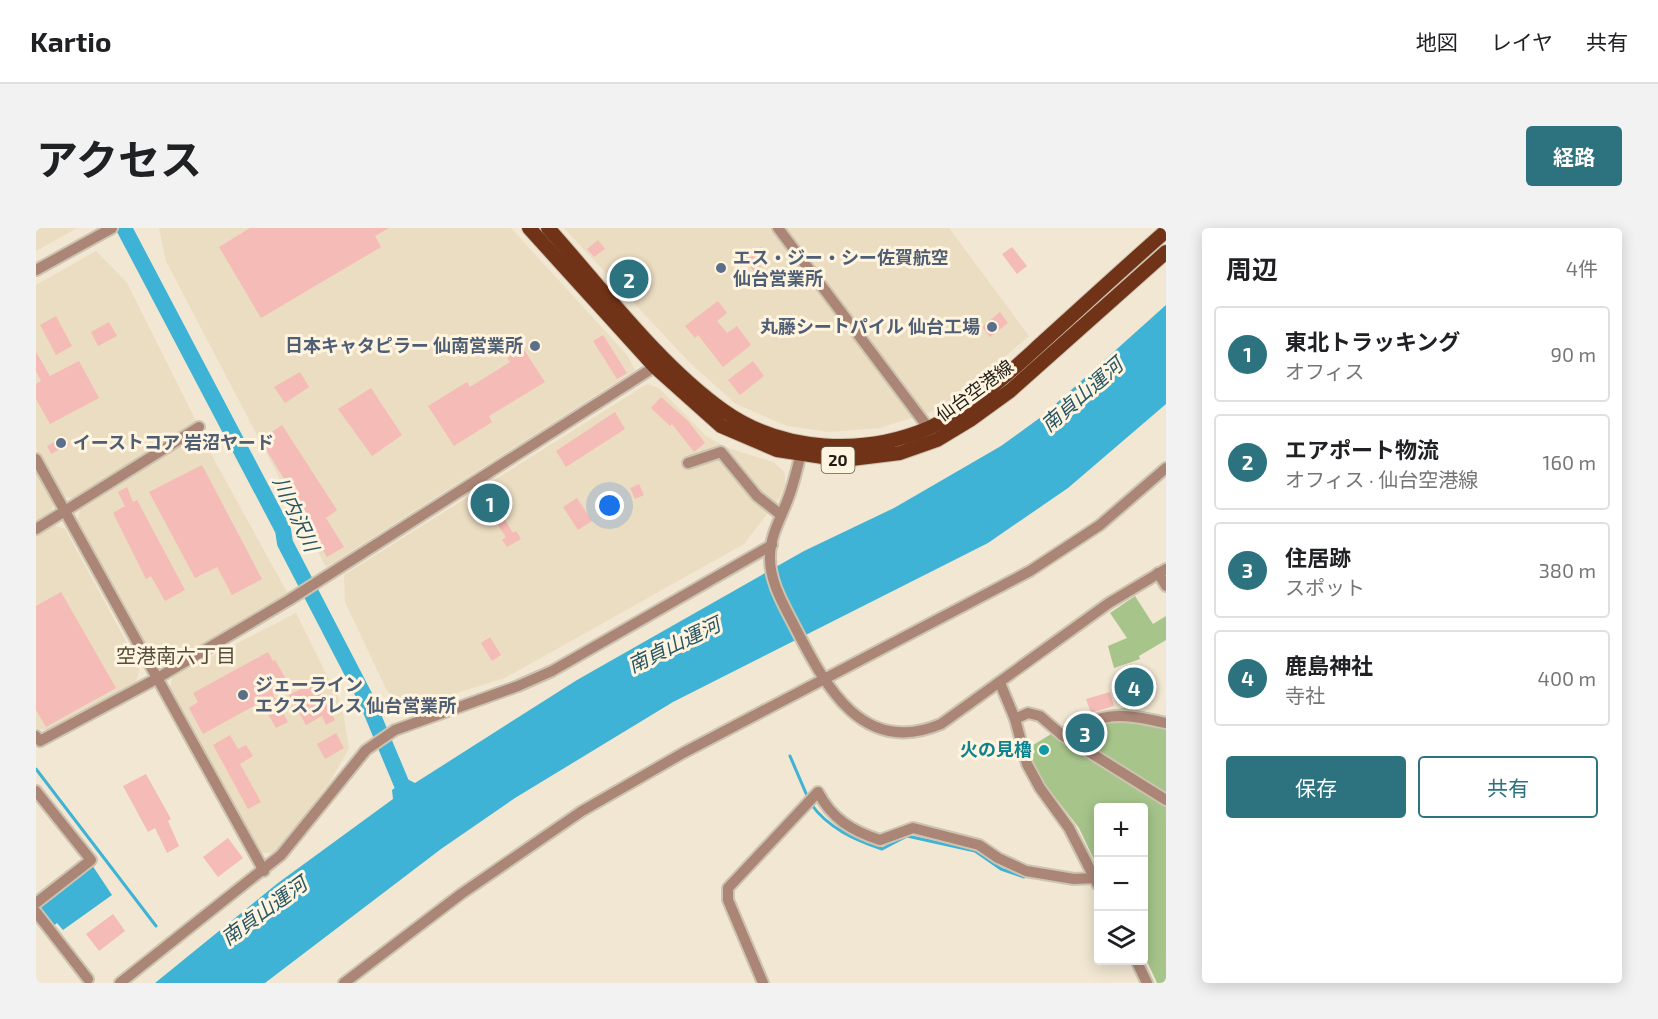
<!DOCTYPE html>
<html lang="ja">
<head>
<meta charset="utf-8">
<style>
  body { margin:0; font-family:"Exo 2","Noto Sans JP",sans-serif; background:#f2f2f2; color:#202124 }
  .controls { position:absolute; right:18px; bottom:18px; display:grid; overflow:hidden; border-radius:6px; box-shadow:0 3px 15px #0003 }
  .controls button { width:54px; height:54px; display:grid; place-items:center; padding:0; border:0; border-bottom:2px solid #e0e0e0; background:#fff; color:#202124; font:30px sans-serif }
  .you { position:absolute; left:574px; top:278px; width:21px; height:21px; margin:-15px; border:4px solid #fff; border-radius:50%; background:#1a73e8; box-shadow:0 0 0 9px #1a73e833 }
  .badge { display:grid; place-items:center; width:39px; height:39px; border-radius:50%; background:#2c727f; color:#fff; font-size:20px; font-weight:700 }
  .pin { position:absolute; translate:-50% -50%; border:3px solid #fff; box-shadow:0 2px 6px #0006 }
  .list { margin:0; padding:0; list-style:none }
  h2 { display:flex; justify-content:space-between; align-items:center; height:78px; margin:0; padding:0 24px; font-size:26px }
  h2 small { font-size:20px; font-weight:400; color:#757577 }
  .list li { display:grid; grid-template-columns:39px 1fr auto; gap:18px; align-items:center; box-sizing:border-box; height:96px; margin:0 12px 12px; padding:0 12px; border:2px solid #e0e0e0; border-radius:6px }
  .list b { display:block; font-size:22px; white-space:nowrap }
  .list p { margin:0; font-size:20px; white-space:nowrap; color:#757577 }
  .list em { font-size:20px; font-style:normal; color:#757577 }
  .actions { display:flex; gap:12px; padding:18px 24px }
  .actions a { flex:1; padding:14px 0; border:2px solid #2c727f; border-radius:6px; text-align:center; font-size:21px; color:#2c727f }
  .actions .main { background:#2c727f; color:#fff }
  .icon { flex:none; width:33px; height:33px; fill:none; stroke:currentColor; stroke-width:2; stroke-linecap:round; stroke-linejoin:round }
  .map { position:relative; flex:none; width:1130px; height:755px; overflow:hidden; border-radius:6px }
  header { display:flex; align-items:center; gap:36px; box-sizing:border-box; height:84px; padding:0 30px; background:#fff; border-bottom:2px solid #e0e0e0 }
  header strong { font-size:28px }
  nav { display:flex; gap:33px; margin-inline-start:auto; font-size:21px }
  .intro { display:flex; align-items:center; justify-content:space-between; box-sizing:border-box; height:144px; padding:0 36px }
  h1 { margin:0; font-size:42px }
  .button { padding:15px 27px; border-radius:6px; background:#2c727f; color:#fff; font-size:21px; font-weight:700 }
  main { display:flex; gap:36px; padding:0 36px }
  aside { flex:1; background:#fff; border-radius:6px; box-shadow:0 3px 15px #0003 }
  .map>svg:first-child { display:block }
  .built { fill:#ebddc1 }
  .green { fill:#a7c58b }
  .water { fill:#3eb3d5 }
  .lines { fill:none; stroke-linecap:round; stroke-linejoin:round }
  .stream { stroke:#3eb3d5; stroke-width:3 }
  .river { stroke:#3eb3d5; stroke-width:16 }
  .building { fill:#f5bbb7 }
  .minor-casing { stroke:#ccc3b0; stroke-width:14 }
  .major-casing { stroke:#ccc3b0; stroke-width:16 }
  .minor { stroke:#ab8677; stroke-width:10 }
  .major { stroke:#713318; stroke-width:14 }
  .service-dot { fill:#5c6f8a; stroke:#fff4df; stroke-width:2 }
  .culture-dot { fill:#0f9aa8; stroke:#fff4df; stroke-width:2 }
  .labels { text-anchor:middle; stroke-width:6; stroke-linejoin:round; paint-order:stroke }
  .shield { fill:#fff4df; stroke:#645e52; stroke-width:1.5 }
  .shield-label { font-size:16px; font-weight:bold; fill:#211d16 }
  .service-label { font-size:18px; font-weight:bold; fill:#4e5e75; stroke:#fff4df; text-anchor:start }
  .street-label { font-size:18px; fill:#211d16; stroke:#fff4df }
  .culture-label { font-size:18px; font-weight:bold; fill:#0d838f; stroke:#fff4df; text-anchor:end }
  .water-label { font-size:20px; font-style:italic; fill:#265665; stroke:#fff4df }
  .neighbourhood-label { font-size:20px; fill:#554d3b; stroke:#fff4df }
</style>
</head>
<body>
<header>
<strong>Kartio</strong>
<nav><a>地図</a><a>レイヤ</a><a>共有</a></nav>
</header>
<div class="intro"><h1>アクセス</h1><a class="button">経路</a></div>
<main>
<div class="map">
<svg width="1130" height="755" viewBox="0 0 1130 755">
  <rect width="100%" height="100%" fill="#f1e7d2"/>
  <!-- built -->
  <g class="built">
    <path d="M0,0H41L0,23Z"/>
    <path d="M123,0H475L591,127L599,142L290,339L130,33Z"/>
    <path d="M528,0H737L881,188L844,200L793,204L751,198L700,176L653,134Z"/>
    <path d="M749,0H913L993,108L917,173L890,186Z"/>
    <path d="M60,23L91,55L160,193L37,270L26,268L0,220V57Z"/>
    <path d="M611,156L623,160L670,208L692,220L737,234L749,244V257L744,269L708,316L469,450L372,480L361,474L350,461L309,374L308,347Z"/>
    <path d="M164,206L252,366L131,438L117,436L41,296L44,282Z"/>
    <path d="M0,242L17,272V279L14,286L0,294Z"/>
    <path d="M17,297L29,301L104,439L100,454L14,503L0,500V308Z"/>
    <path d="M260,385L306,478L313,520L295,552L240,625H223L134,462L136,449Z"/>
  </g>
  <!-- green -->
  <g class="green">
    <path d="M1099,368L1117,396L1130,388V412L1103,428L1104,431L1078,440L1072,418L1091,410L1074,385Z"/>
    <path d="M1089,480L1130,488V755H1121L1108,727V580H1062V640L1043,600L1008,555L991,521C1022,501 1051,484 1089,480Z"/>
  </g>
  <!-- water -->
  <g class="water">
    <path d="M1130,77V176L1032,260L952,315L637,474L479,570L405,621L229,755H119L242,655L357,571L356,562L371,551L379,555L541,452L768,323L858,280L965,218L1005,189Z"/>
    <path d="M56,637L76,667L27,702L21,695L16,699L3,682L5,676Z"/>
  </g>
  <g class="lines">
    <!-- stream -->
    <g class="stream">
      <path d="M754,528L772,570"/>
      <path d="M0,541L120,698"/>
      <path d="M775,576C792,600 819,612 846,621L871,608L939,623L965,641L988,649"/>
    </g>
    <!-- river -->
    <path class="river" d="M88,0L247,302L249,315L330,471L374,576"/>
  </g>
  <!-- building -->
  <g class="building">
    <path d="M214,0H353L339,8L345,19L225,90L183,19Z"/>
    <path d="M562,12L569,21L558,29L551,21Z"/>
    <path d="M725,19L730,27L720,33L734,50L720,61L711,50L718,44L708,30Z"/>
    <path d="M976,19L991,38L981,46L966,26Z"/>
    <path d="M598,40L607,51L590,65L581,54Z"/>
    <path d="M682,73L691,85L681,93L691,105L701,98L715,117L687,139L662,107L659,110L649,98Z"/>
    <path d="M964,84L972,95L954,109L946,99Z"/>
    <path d="M20,88L36,118L20,127L4,97Z"/>
    <path d="M73,94L81,108L62,118L55,104Z"/>
    <path d="M567,107L591,145L581,151L557,113Z"/>
    <path d="M479,108L509,154L453,188L456,194L418,218L392,178L431,154L434,159L474,134L463,118Z"/>
    <path d="M0,124L14,148L43,133L63,170L14,196L0,171V156L5,153L0,143Z"/>
    <path d="M717,133L728,148L704,167L692,152Z"/>
    <path d="M264,144L273,159L249,175L238,159Z"/>
    <path d="M335,160L366,207L336,228L302,181Z"/>
    <path d="M625,169L652,193L669,215L658,224L636,196L634,198L615,180Z"/>
    <path d="M579,184L589,201L530,239L520,223Z"/>
    <path d="M246,197L301,282L290,290L308,319L291,329L276,305L280,302L224,212Z"/>
    <path d="M28,208L33,217L15,226L11,218Z"/>
    <path d="M166,237L226,351L196,367L181,339L159,350L113,264Z"/>
    <path d="M603,256L608,267L599,271L594,260Z"/>
    <path d="M91,259L97,274L101,272L149,362L129,373L115,348L110,351L77,285L89,278L82,264Z"/>
    <path d="M452,264L477,305L480,303L485,311L471,319L466,312L470,309L442,269Z"/>
    <path d="M541,270L556,293L542,302L527,279Z"/>
    <path d="M25,364L80,460L10,499L0,482V378Z"/>
    <path d="M454,409L465,427L456,433L445,415Z"/>
    <path d="M232,424L237,433L239,432L254,458L237,467L252,494L240,500L225,474L167,506L153,480L162,474L157,465Z"/>
    <path d="M1106,445L1110,460L1094,465L1090,450Z"/>
    <path d="M278,454L299,492L290,497L286,488L270,497L253,467Z"/>
    <path d="M1074,464L1078,478L1055,485L1050,471Z"/>
    <path d="M300,505L308,520L289,531L281,516Z"/>
    <path d="M194,507L202,521L210,517L217,528L204,536L225,574L212,581L177,517Z"/>
    <path d="M110,546L135,591L132,593L143,618L131,625L119,600L112,604L87,558Z"/>
    <path d="M192,610L207,630L182,649L167,629Z"/>
    <path d="M77,686L89,703L63,723L50,706Z"/>
  </g>
  <g class="lines">
    <defs>
      <g id="minor">
        <path d="M742,0L897,206"/>
        <path d="M0,42L76,0"/>
        <path d="M767,219C762,235 759,252 753,268C746,288 734,307 734,328C733,354 749,379 760,401C790,459 827,529 905,496L1073,375L1130,341"/>
        <path d="M0,231L228,643"/>
        <path d="M652,235L685,224L721,268L745,287"/>
        <path d="M0,301L163,199"/>
        <path d="M1122,345L1130,358"/>
        <path d="M964,455L979,491L991,536L1004,560L1033,600L1062,657"/>
        <path d="M979,491L992,485L1004,488L1026,507L1130,572"/>
        <path d="M1026,507C1070,483 1083,485 1130,495"/>
        <path d="M0,508L4,513L120,451L253,372L623,136"/>
        <path d="M0,563L55,632L0,675"/>
        <path d="M0,684L52,751"/>
        <path d="M1100,732L1111,755"/>
        <path d="M84,755L245,627L330,522L359,502L482,458L516,443L736,317"/>
        <path d="M308,755L425,666L546,583L647,525L994,343L1064,297L1130,240"/>
        <path d="M727,755L692,672V660L782,564C796,591 816,603 844,612L877,600L943,617L962,630L990,643L1038,651L1059,650"/>
      </g>
      <g id="major">
        <path d="M493,0L619,139L685,198L741,222L807,232L864,225L901,212L934,192L974,163L1130,24"/>
        <path d="M512,0C565,59 623,137 688,183C746,224 828,228 893,200C936,181 974,144 1008,113C1049,76 1089,39 1130,3"/>
      </g>
    </defs>
    <!-- minor casing -->
    <use href="#minor" class="minor-casing"/>
    <!-- major casing -->
    <use href="#major" class="major-casing"/>
    <!-- minor -->
    <use href="#minor" class="minor"/>
    <!-- major -->
    <use href="#major" class="major"/>
  </g>
  <!-- markers -->
  <g class="service-dot">
    <circle cx="685" cy="40" r="6"/>
    <circle cx="956" cy="99" r="6"/>
    <circle cx="499" cy="118" r="6"/>
    <circle cx="25" cy="215" r="6"/>
    <circle cx="207" cy="467" r="6"/>
  </g>
  <circle class="culture-dot" cx="1008" cy="522" r="6"/>
  <g class="labels">
    <!-- shield labels -->
    <rect class="shield" x="785.5" y="219" width="33" height="26" rx="4.5"/>
    <g class="shield-label">
      <text x="802" y="238">20</text>
    </g>
    <!-- service labels -->
    <g class="service-label">
      <text x="697" y="36">エス・ジー・シー佐賀航空<tspan x="697" dy="21">仙台営業所</tspan></text>
      <text x="944" y="105" text-anchor="end">丸藤シートパイル 仙台工場</text>
      <text x="487" y="124" text-anchor="end">日本キャタピラー 仙南営業所</text>
      <text x="37" y="221">イーストコア 岩沼ヤード</text>
      <text x="219" y="463">ジェーライン<tspan x="219" dy="21">エクスプレス 仙台営業所</tspan></text>
    </g>
    <!-- street labels -->
    <g class="street-label">
      <text transform="translate(939 163) rotate(-36)" y="6">仙台空港線</text>
    </g>
    <!-- culture labels -->
    <g class="culture-label">
      <text x="996" y="528">火の見櫓</text>
    </g>
    <!-- water labels -->
    <g class="water-label">
      <text transform="translate(1046 167) rotate(-41)" y="7">南貞山運河</text>
      <text transform="translate(260 286) rotate(65)" y="7">川内沢川</text>
      <text transform="translate(638 417) rotate(-26)" y="7">南貞山運河</text>
      <text transform="translate(228 683) rotate(-36)" y="7">南貞山運河</text>
    </g>
    <!-- neighbourhood labels -->
    <g class="neighbourhood-label">
      <text x="140" y="435">空港南六丁目</text>
    </g>
  </g>
</svg>
<div class="controls">
<button>+</button>
<button>−</button>
<button><svg class="icon" aria-label="layers" viewBox="0 0 24 24"><path d="M12 4l9 5-9 5-9-5zM3 14l9 5 9-5"/></svg></button>
</div>
<div class="you"></div>
<div class="pin badge" style="left:454px;top:275px">1</div>
<div class="pin badge" style="left:593px;top:51px">2</div>
<div class="pin badge" style="left:1049px;top:505px">3</div>
<div class="pin badge" style="left:1098px;top:459px">4</div>
</div>
<aside>
<h2>周辺<small>4件</small></h2>
<ul class="list">
<li><span class="badge">1</span><div><b>東北トラッキング</b><p>オフィス</p></div><em>90 m</em></li>
<li><span class="badge">2</span><div><b>エアポート物流</b><p>オフィス · 仙台空港線</p></div><em>160 m</em></li>
<li><span class="badge">3</span><div><b>住居跡</b><p>スポット</p></div><em>380 m</em></li>
<li><span class="badge">4</span><div><b>鹿島神社</b><p>寺社</p></div><em>400 m</em></li>
</ul>
<div class="actions"><a class="main">保存</a><a>共有</a></div>
</aside>
</main>
</body>
</html>
